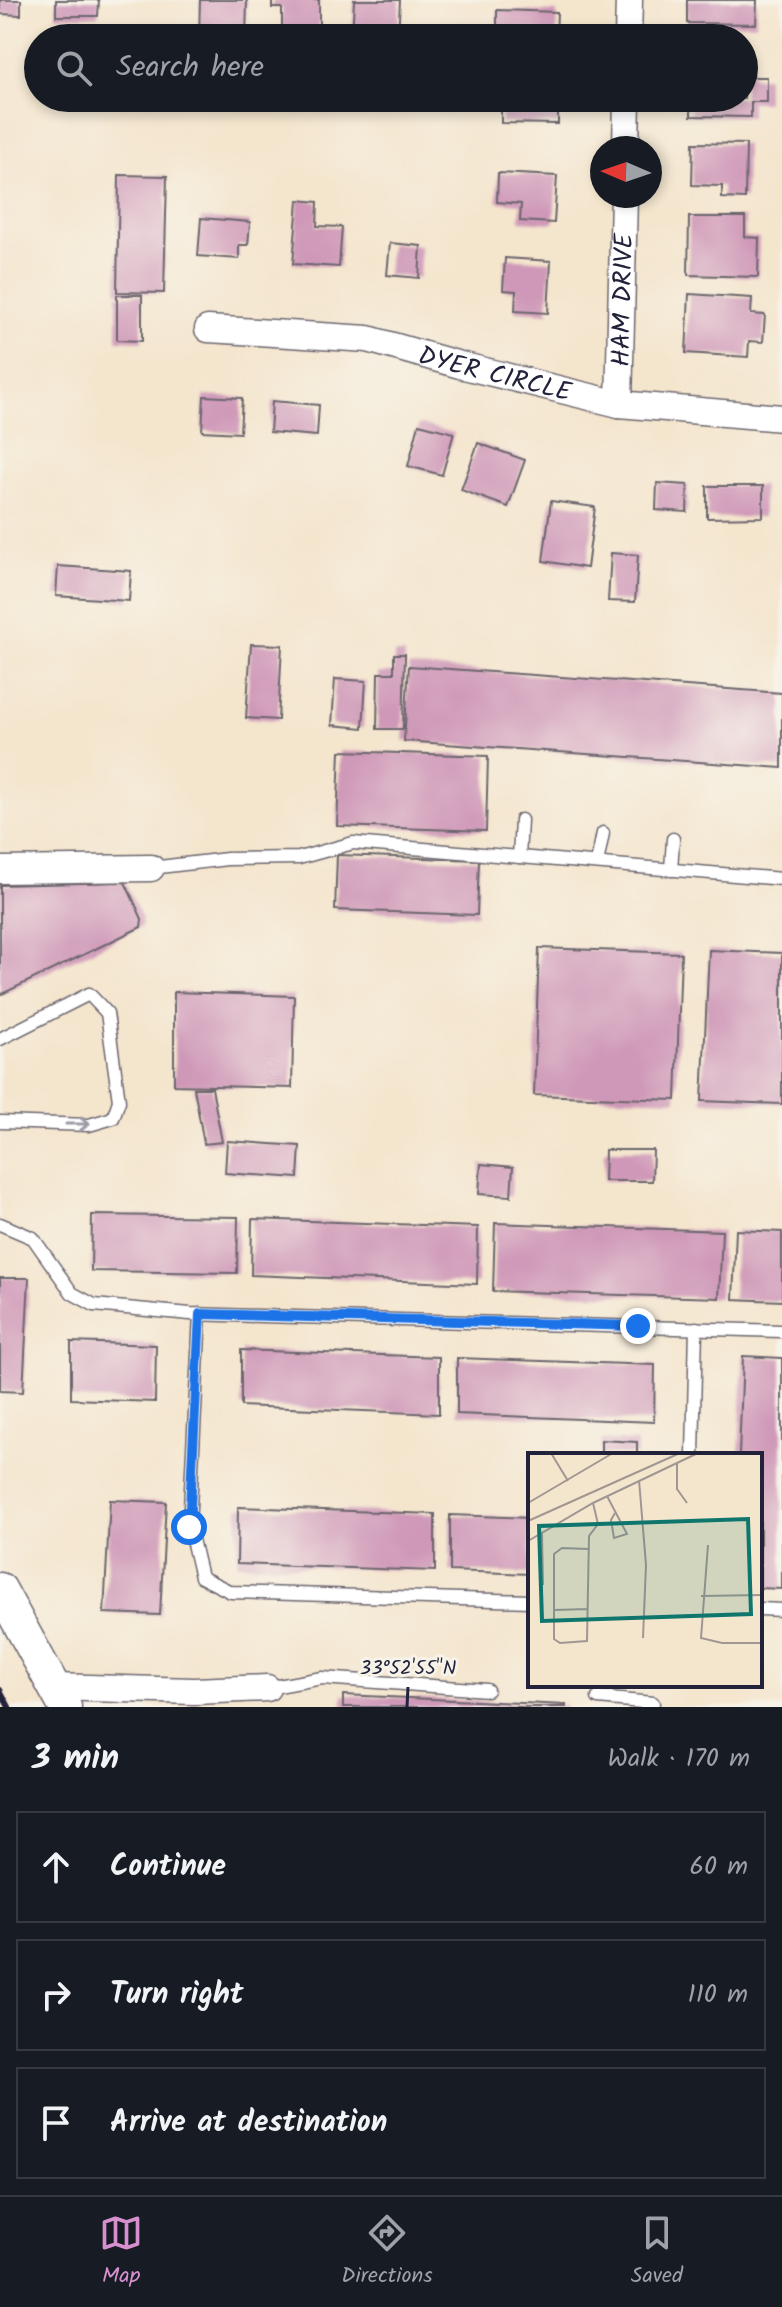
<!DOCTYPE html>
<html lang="en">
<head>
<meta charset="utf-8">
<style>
  body { margin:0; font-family:Kalam,sans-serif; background:#242831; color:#f1f3f6 }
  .compass { position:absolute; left:590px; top:136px; width:72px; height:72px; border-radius:50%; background:#171b24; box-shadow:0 4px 12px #0003; rotate:272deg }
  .stop { position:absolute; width:24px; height:24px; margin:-18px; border:6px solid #1a73e8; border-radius:50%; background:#fff }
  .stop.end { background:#1a73e8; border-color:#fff; box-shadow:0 2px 8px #0008 }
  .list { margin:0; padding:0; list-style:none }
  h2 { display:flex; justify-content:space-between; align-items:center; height:104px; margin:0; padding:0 32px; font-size:34px }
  h2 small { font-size:26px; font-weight:400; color:#9ea1a6 }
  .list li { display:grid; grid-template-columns:52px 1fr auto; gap:24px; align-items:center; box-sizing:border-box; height:112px; margin:0 16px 16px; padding:0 16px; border:2px solid #363941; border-radius:0px }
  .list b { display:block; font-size:30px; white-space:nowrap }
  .list em { font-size:26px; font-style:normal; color:#9ea1a6 }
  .icon { flex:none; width:44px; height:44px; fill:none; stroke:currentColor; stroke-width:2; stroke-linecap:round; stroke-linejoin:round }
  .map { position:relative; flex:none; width:782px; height:1707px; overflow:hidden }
  .search { position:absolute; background:#171b24; box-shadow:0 4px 12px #0003; left:24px; right:24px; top:24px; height:88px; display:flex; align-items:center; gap:20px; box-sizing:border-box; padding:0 28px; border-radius:44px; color:#9ea1a6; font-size:30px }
  .sheet { height:488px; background:#171b24 }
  nav { display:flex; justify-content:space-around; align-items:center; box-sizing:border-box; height:112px; border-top:2px solid #363941; background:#171b24; font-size:22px; color:#9ea1a6 }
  nav a { display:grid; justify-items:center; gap:4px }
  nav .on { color:#d690ce }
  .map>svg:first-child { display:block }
  .building { fill:#cf98b8 }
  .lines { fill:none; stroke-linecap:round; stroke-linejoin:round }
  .service-casing { stroke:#6c666e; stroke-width:15 }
  .minor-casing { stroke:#6c666e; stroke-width:29 }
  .tertiary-casing { stroke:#6c666e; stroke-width:35 }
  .service { stroke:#fff; stroke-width:12 }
  .minor { stroke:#fff; stroke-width:26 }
  .tertiary { stroke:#fff; stroke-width:32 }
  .rail { stroke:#22223b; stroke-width:6 }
  .oneway { stroke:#9c9ca7 }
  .route { stroke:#1a73e8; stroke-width:10 }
  .ticks { fill:none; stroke:#22223b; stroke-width:3 }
  .labels { text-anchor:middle; stroke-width:6; stroke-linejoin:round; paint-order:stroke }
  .street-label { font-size:26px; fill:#22223b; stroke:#f7f3e8 }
  .inset-road { fill:none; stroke:#a09793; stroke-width:2 }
  .view { fill:#0f766e; fill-opacity:0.15; stroke:#0f766e; stroke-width:4 }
  .inset-edge { fill:none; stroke:#22223b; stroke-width:4 }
  .ticks-label { font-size:20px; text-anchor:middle; fill:#22223b; stroke:#f7f3e8; stroke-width:6; stroke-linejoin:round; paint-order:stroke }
</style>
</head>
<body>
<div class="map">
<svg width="782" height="1707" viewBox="0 0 782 1707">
  <rect width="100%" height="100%" fill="#f7f3e8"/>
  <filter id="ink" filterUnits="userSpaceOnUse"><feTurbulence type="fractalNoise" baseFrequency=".0125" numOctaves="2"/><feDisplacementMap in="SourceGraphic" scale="16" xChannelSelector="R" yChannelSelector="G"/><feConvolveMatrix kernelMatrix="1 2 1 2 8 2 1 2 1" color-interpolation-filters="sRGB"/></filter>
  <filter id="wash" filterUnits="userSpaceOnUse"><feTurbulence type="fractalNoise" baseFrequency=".006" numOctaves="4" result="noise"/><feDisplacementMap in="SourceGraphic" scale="32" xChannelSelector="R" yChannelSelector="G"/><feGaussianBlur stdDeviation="1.8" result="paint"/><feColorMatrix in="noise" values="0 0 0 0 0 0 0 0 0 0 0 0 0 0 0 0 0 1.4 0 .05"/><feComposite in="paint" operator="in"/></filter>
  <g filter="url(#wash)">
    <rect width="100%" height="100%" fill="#f4e5cd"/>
    <g id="blocks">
      <!-- building -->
      <g class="building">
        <path d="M0,0H21V15L0,14Z"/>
        <path d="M56,0H99L98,16H56Z"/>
        <path d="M200,0H247L246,38L199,37Z"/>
        <path d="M272,0H319V38H282V8H272Z"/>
        <path d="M354,0H400L398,38H352Z"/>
        <path d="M687,0H757L756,24L687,23Z"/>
        <path d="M497,10L557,12L556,38H497Z"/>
        <path d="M744,61H752V77H767V102H751V117L691,116V98H744Z"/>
        <path d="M501,98H558V124L501,123Z"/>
        <path d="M693,143L746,144L745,199L722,198V186L692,185Z"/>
        <path d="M498,173L557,176L554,223L520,221L521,204L497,202Z"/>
        <path d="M119,175L167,176L164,293L117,292Z"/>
        <path d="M298,200L318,202L317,226L342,227L339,267L293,264Z"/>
        <path d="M689,217H745V237L759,238L758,277L688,275Z"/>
        <path d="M201,218L250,222L248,245H239V259L198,256Z"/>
        <path d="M390,243L421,246L419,278L387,275Z"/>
        <path d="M505,258L551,261L548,313L515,311L516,291L503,290Z"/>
        <path d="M689,294L752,298L751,314L765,315L763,342L749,341L748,357L686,353Z"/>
        <path d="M117,295H142V341L117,340Z"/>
        <path d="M204,396L242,398L240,433L202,431Z"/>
        <path d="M272,401L319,405L317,436L270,432Z"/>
        <path d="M419,424L454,433L442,475L408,466Z"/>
        <path d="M478,443L525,460L508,507L461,490Z"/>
        <path d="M657,483L688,485L687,512L656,510Z"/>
        <path d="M707,486H763V517L707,518Z"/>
        <path d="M551,501L595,507L587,568L543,561Z"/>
        <path d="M611,553L638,555L635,602L608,601Z"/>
        <path d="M58,566L131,571L129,601L56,596Z"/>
        <path d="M251,644L282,645L278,720L246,718Z"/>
        <path d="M394,654H405L403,729H377L378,673H394Z"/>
        <path d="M409,666L782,693V768L404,741Z"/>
        <path d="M335,679L366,681L363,728L332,725Z"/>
        <path d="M340,751L488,756L486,831L337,826Z"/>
        <path d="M337,855L479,860L477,915L335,910Z"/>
        <path d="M125,882L142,919L141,927L0,995V885Z"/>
        <path d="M539,948L681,953L676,1100L534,1095Z"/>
        <path d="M709,950L782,953V1104L702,1101Z"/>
        <path d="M174,992L294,996L292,1088L174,1085Z"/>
        <path d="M194,1088H212L222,1142L204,1144Z"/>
        <path d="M227,1141L300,1146L298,1178L225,1173Z"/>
        <path d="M605,1150H653L652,1181H604Z"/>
        <path d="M481,1164L513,1167L511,1196L479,1194Z"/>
        <path d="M92,1215L238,1217L237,1273L91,1271Z"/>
        <path d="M252,1219L478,1227L477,1284L251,1275Z"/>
        <path d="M495,1223L722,1231L719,1298L493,1291Z"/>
        <path d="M736,1230L782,1232V1301L733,1299Z"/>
        <path d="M0,1278H29L23,1392L0,1391Z"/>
        <path d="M71,1342L156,1345L155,1402L71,1399Z"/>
        <path d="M241,1350L439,1357V1414L241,1406Z"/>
        <path d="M743,1356L782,1358V1589L760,1588V1455H739Z"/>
        <path d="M457,1358L655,1365L654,1422L457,1414Z"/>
        <path d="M601,1440L637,1442V1455H601Z"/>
        <path d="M110,1500L166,1502L160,1615L104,1613Z"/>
        <path d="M238,1507L435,1514V1571L237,1564Z"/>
        <path d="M450,1515L530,1518V1574L450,1571Z"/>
        <path d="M343,1695L566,1705V1707H343Z"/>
      </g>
    </g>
  </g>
  <g filter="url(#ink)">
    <use href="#blocks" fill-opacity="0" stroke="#6c666e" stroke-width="2"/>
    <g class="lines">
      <defs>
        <g id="service">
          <path d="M519,857L521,820"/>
          <path d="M597,863L603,833"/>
          <path d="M151,868L227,859L299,858L353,843L782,879"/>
          <path d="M671,870L673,839"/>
          <path d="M0,1039L89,994L107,1013L119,1101L113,1118L89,1125L0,1122"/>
          <path d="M0,1224L33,1238L72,1293L94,1305L190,1314L782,1331"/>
          <path d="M200,1314L189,1527L201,1577L231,1592L530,1601"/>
          <path d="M693,1455L696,1328"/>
          <path d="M760,1609L782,1610"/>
          <path d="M267,1688L322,1678L487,1690"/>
          <path d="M598,1698L653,1703"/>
        </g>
        <g id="minor">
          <path d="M628,38L629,0"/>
          <path d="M626,148L627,98"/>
          <path id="s1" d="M208,329L368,339L460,365L619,404L782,418"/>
          <path id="s2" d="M619,404L624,196"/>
          <path d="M0,870L151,868"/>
          <path d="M53,1687L194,1691L267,1688"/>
        </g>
        <path id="tertiary" d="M0,1589L65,1707"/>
      </defs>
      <!-- service casing -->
      <use href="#service" class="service-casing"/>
      <!-- minor casing -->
      <use href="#minor" class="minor-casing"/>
      <!-- tertiary casing -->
      <use href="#tertiary" class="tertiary-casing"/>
      <!-- service -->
      <use href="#service" class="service"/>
      <!-- minor -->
      <use href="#minor" class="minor"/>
      <!-- tertiary -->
      <use href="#tertiary" class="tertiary"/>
      <!-- rail -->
      <path class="rail" d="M0,1690L9,1707"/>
    </g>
    <!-- one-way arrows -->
    <defs><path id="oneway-shaft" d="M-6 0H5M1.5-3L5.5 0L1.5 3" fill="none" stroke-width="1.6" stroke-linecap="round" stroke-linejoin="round" transform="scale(2)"/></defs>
    <use class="oneway" href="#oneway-shaft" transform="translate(78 1124)"/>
  </g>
  <g class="lines" filter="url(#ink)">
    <!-- route -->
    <path class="route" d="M189,1527L200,1314L638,1326"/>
  </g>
  <!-- ticks -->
  <path class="ticks" d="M407,1707L408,1687"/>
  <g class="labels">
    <!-- street labels -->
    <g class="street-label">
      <text dy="9" stroke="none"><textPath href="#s2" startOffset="104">HAM DRIVE</textPath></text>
      <text dy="9" stroke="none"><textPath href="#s1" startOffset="292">DYER CIRCLE</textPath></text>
    </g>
  </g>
  <!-- overview -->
  <g transform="translate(528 1453)">
    <rect width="234" height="234" fill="#f4e5cd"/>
    <path class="inset-road" d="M23,0L40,28M233,0L234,115M149,10V36L159,50M111,27L118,112L115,185M79,43L99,81L86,85L83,67L87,60M0,50L85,0M0,68L152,0M14,80L15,132M0,88L65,50L170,0M180,92L173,185L194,190H234M60,96L34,95L26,101V186L32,190L59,188L61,83L70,71L65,50M173,143L234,142M26,157L60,156"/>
    <path class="view" d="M220,66L223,161L14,168L11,73Z"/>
    <rect width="234" height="234" class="inset-edge"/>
  </g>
  <g class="ticks-label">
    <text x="408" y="1674">33°52'55"N</text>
  </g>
</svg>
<svg class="compass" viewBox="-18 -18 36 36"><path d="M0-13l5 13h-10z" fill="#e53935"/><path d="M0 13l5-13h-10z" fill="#9ea1a6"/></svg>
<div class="stop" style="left:189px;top:1527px"></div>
<div class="stop end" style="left:638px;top:1326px"></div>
<div class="search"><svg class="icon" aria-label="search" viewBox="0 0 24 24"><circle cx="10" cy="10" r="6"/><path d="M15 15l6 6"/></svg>Search here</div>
</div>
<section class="sheet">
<h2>3 min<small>Walk · 170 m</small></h2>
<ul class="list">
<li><svg class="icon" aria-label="ahead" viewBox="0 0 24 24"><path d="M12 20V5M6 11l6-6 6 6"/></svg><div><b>Continue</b></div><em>60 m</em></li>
<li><svg class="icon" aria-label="right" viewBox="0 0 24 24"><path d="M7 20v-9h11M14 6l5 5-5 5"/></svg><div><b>Turn right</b></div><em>110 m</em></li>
<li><svg class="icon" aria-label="arrive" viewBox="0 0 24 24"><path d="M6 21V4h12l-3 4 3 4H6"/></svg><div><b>Arrive at destination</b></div></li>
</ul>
</section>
<nav>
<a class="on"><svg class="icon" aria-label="map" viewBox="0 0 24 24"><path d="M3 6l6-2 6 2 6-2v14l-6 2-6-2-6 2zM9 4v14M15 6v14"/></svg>Map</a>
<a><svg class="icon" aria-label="directions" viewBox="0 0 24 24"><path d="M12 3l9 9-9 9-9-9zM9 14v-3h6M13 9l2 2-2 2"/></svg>Directions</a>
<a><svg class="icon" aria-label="saved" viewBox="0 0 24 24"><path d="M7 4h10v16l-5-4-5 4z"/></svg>Saved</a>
</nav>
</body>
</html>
